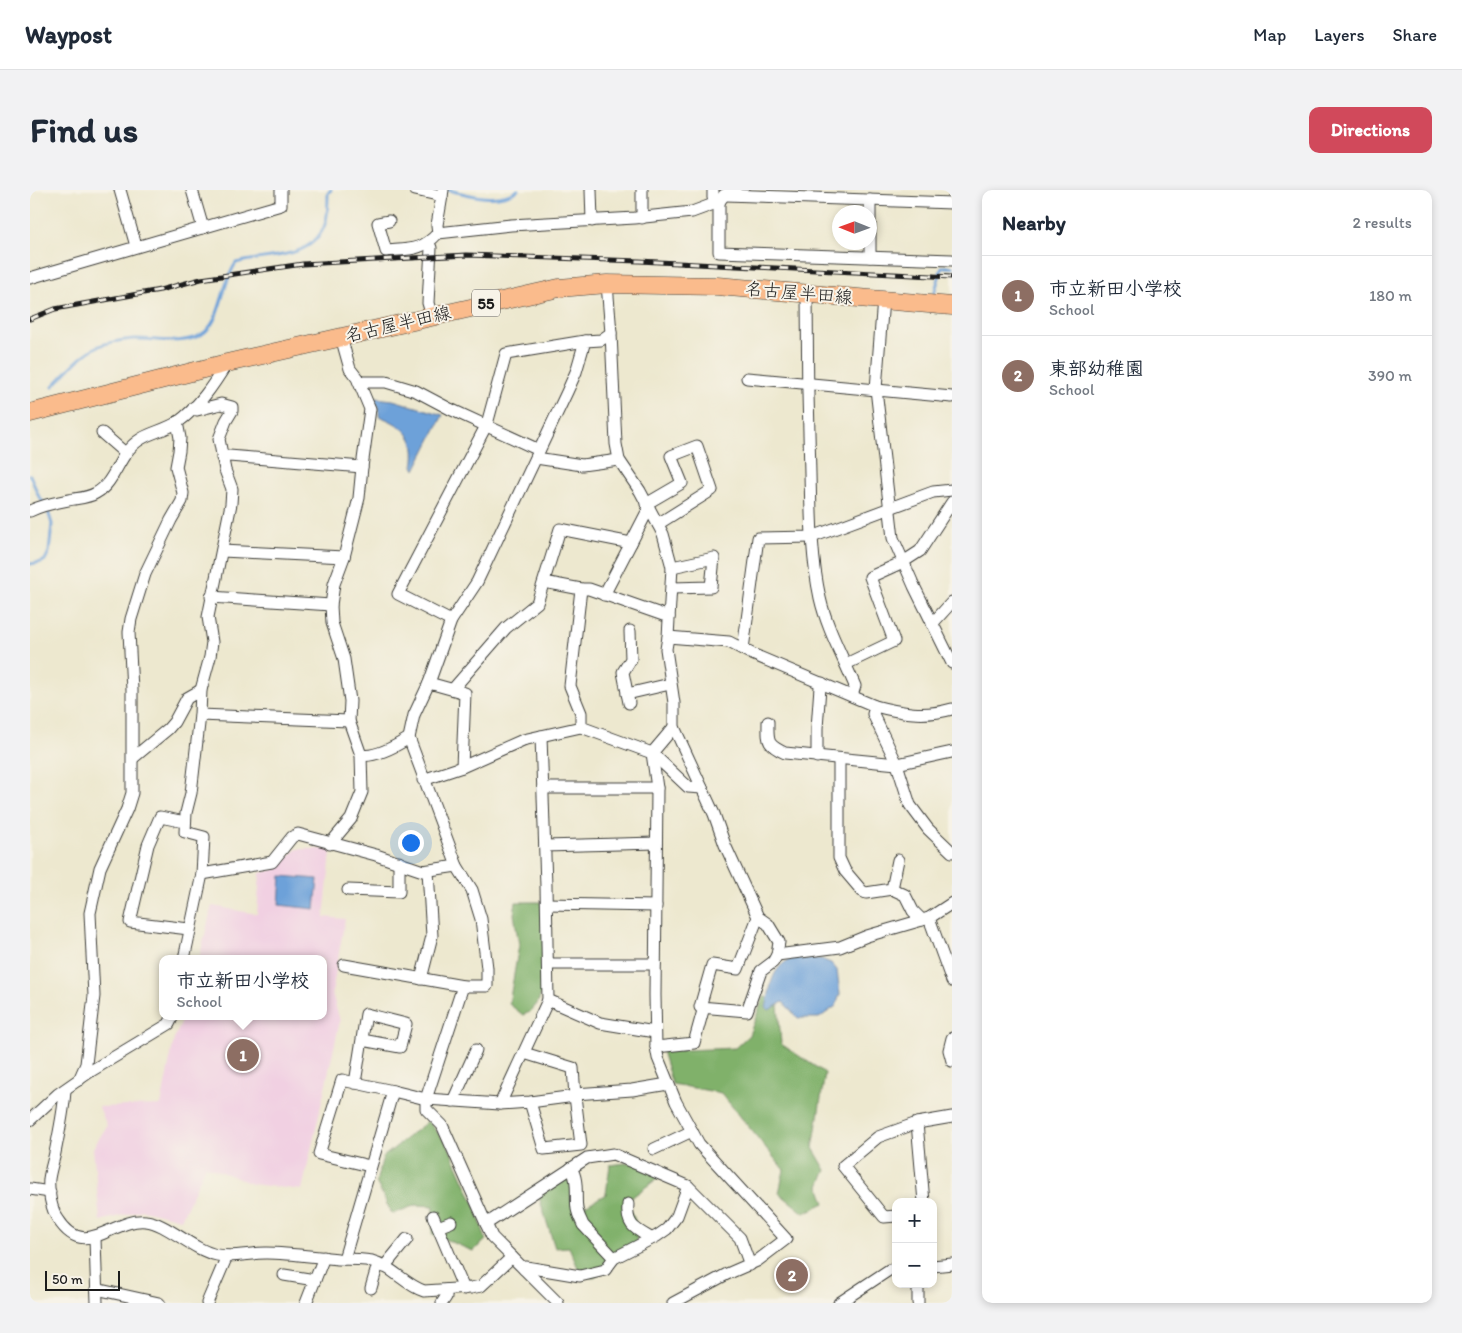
<!DOCTYPE html>
<html lang="en">
<head>
<meta charset="utf-8">
<style>
  body { margin:0; font-family:Itim,"Klee One",sans-serif; background:#f2f2f3; color:#1f2937 }
  .controls { position:absolute; right:15px; bottom:15px; display:grid; overflow:hidden; border-radius:10px; box-shadow:0 2px 8px #0003 }
  .controls button { width:45px; height:45px; display:grid; place-items:center; padding:0; border:0; border-bottom:1px solid #e0e1e3; background:#fff; color:#1f2937; font:25px sans-serif }
  .compass { position:absolute; left:802px; top:15px; width:45px; height:45px; border-radius:50%; background:#fff; box-shadow:0 2px 8px #0003; rotate:271deg }
  .scale { position:absolute; left:15px; bottom:12px; width:75px; box-sizing:border-box; padding-left:5px; border:2px solid #1c1c1c; border-top:0; font-size:14px; line-height:18px; white-space:nowrap; color:#1c1c1c; -webkit-text-stroke:4px #f7f3e8; paint-order:stroke }
  .you { position:absolute; left:380px; top:652px; width:18px; height:18px; margin:-12px; border:4px solid #fff; border-radius:50%; background:#1a73e8; box-shadow:0 0 0 8px #1a73e833 }
  .badge { display:grid; place-items:center; width:32px; height:32px; border-radius:50%; background:#d1495b; color:#fff; font-size:16px; font-weight:700 }
  .pin { position:absolute; translate:-50% -50%; border:2px solid #fff; box-shadow:0 1px 5px #0006 }
  .popup { position:absolute; left:129px; top:765px; width:168px; height:65px; box-sizing:border-box; display:grid; place-content:center; border-radius:10px; background:#fff; filter:drop-shadow(0 1px 4px #0005); font-size:16px; white-space:nowrap; color:#747a83 }
  .popup b { font-size:19px; color:#1f2937 }
  .popup::after { content:''; position:absolute; left:50%; top:100%; margin-left:-10px; border:10px solid transparent; border-top-color:#fff }
  .list { margin:0; padding:0; list-style:none }
  h2 { display:flex; justify-content:space-between; align-items:center; height:65px; margin:0; padding:0 20px; font-size:21px }
  h2 small { font-size:16px; font-weight:400; color:#747a83 }
  .list li { display:grid; grid-template-columns:32px 1fr auto; gap:15px; align-items:center; box-sizing:border-box; height:80px; padding:0 20px; border-top:1px solid #e0e1e3 }
  .list b { display:block; font-size:19px; white-space:nowrap }
  .list p { margin:0; font-size:16px; white-space:nowrap; color:#747a83 }
  .list em { font-size:16px; font-style:normal; color:#747a83 }
  .map { position:relative; flex:none; width:922px; height:1113px; overflow:hidden; border-radius:10px }
  header { display:flex; align-items:center; gap:30px; box-sizing:border-box; height:70px; padding:0 25px; background:#fff; border-bottom:1px solid #e0e1e3 }
  header strong { font-size:24px }
  nav { display:flex; gap:28px; margin-inline-start:auto; font-size:18px }
  .intro { display:flex; align-items:center; justify-content:space-between; box-sizing:border-box; height:120px; padding:0 30px }
  h1 { margin:0; font-size:35px }
  .button { padding:12px 22px; border-radius:10px; background:#d1495b; color:#fff; font-size:18px; font-weight:700 }
  main { display:flex; gap:30px; padding:0 30px }
  aside { flex:1; background:#fff; border-radius:10px; box-shadow:0 2px 8px #0003 }
  .map>svg:first-child { display:block }
  .built { fill:#f1d0e2 }
  .forest { fill:#80b16b; stroke:#4e6644 }
  .water { fill:#6da1d9; stroke:#445e7a }
  .lines { fill:none; stroke-linecap:round; stroke-linejoin:round }
  .stream { stroke:#6da1d9; stroke-width:3 }
  .minor-casing { stroke:#3b3b37; stroke-width:13 }
  .primary-casing { stroke:#3b3b37; stroke-width:19 }
  .minor { stroke:#fff; stroke-width:11 }
  .primary { stroke:#fabb8c; stroke-width:18 }
  .rail-casing { stroke:#1c1c1c; stroke-width:5 }
  .rail { stroke:#f7f3e8; stroke-width:3; stroke-dasharray:9; stroke-linecap:butt }
  .labels { text-anchor:middle; stroke-width:4; stroke-linejoin:round; paint-order:stroke }
  .shield { fill:#f7f3e8; stroke:#5e5c59; stroke-width:1 }
  .shield-label { font-size:16px; font-weight:bold; fill:#1c1c1c }
  .street-label { font-size:18px; fill:#1c1c1c; stroke:#f7f3e8 }
</style>
</head>
<body>
<header>
<strong>Waypost</strong>
<nav><a>Map</a><a>Layers</a><a>Share</a></nav>
</header>
<div class="intro"><h1>Find us</h1><a class="button">Directions</a></div>
<main>
<div class="map">
<svg width="922" height="1113" viewBox="0 0 922 1113">
  <rect width="100%" height="100%" fill="#f7f3e8"/>
  <filter id="ink" filterUnits="userSpaceOnUse"><feTurbulence type="fractalNoise" baseFrequency=".02" numOctaves="2"/><feDisplacementMap in="SourceGraphic" scale="10" xChannelSelector="R" yChannelSelector="G"/><feConvolveMatrix kernelMatrix="1 2 1 2 8 2 1 2 1" color-interpolation-filters="sRGB"/></filter>
  <filter id="wash" filterUnits="userSpaceOnUse"><feTurbulence type="fractalNoise" baseFrequency=".0096" numOctaves="4" result="noise"/><feDisplacementMap in="SourceGraphic" scale="20" xChannelSelector="R" yChannelSelector="G"/><feGaussianBlur stdDeviation="1.12" result="paint"/><feColorMatrix in="noise" values="0 0 0 0 0 0 0 0 0 0 0 0 0 0 0 0 0 1.4 0 .05"/><feComposite in="paint" operator="in"/></filter>
  <g filter="url(#wash)">
    <rect width="100%" height="100%" fill="#ede8cf"/>
    <!-- built -->
    <path class="built" d="M267,659H298L301,663L294,727L315,729L302,803L310,831L272,1000L222,994L176,976L151,1029L113,1020L70,1031L63,958L77,936L69,917L131,915L144,849L154,826H293V769H169L182,716L227,724L230,683L245,679Z"/>
    <!-- forest -->
    <g class="forest">
      <path d="M486,712H511L516,792L507,814L500,822L493,825L479,814L489,755L484,724Z"/>
      <path d="M734,806L748,815L751,854L795,883L783,958L796,980L789,996L795,1013L774,1023L749,1003L754,980L691,903L642,894L632,861L705,858L719,845Z"/>
      <path d="M398,931L418,955L445,1015L456,1050L443,1061L402,1044L404,1016L386,1015L362,1024L346,992L353,967Z"/>
      <path d="M604,972L632,985L597,1011L608,1038L606,1054L563,1088L551,1085L539,1057L525,1058L508,1004L543,982L555,1016L576,1004L580,975Z"/>
    </g>
    <!-- water -->
    <g class="water">
      <path d="M346,208L363,210L413,225L385,280L383,276C389,247 374,236 349,226V217L344,211Z"/>
      <path d="M251,686L288,689L285,719L249,715Z"/>
      <path d="M762,768L791,769L801,773L807,780L810,804L806,816L789,828H768L753,812L739,820L736,817C742,795 739,780 762,768Z"/>
    </g>
    <g class="lines">
      <!-- stream -->
      <g class="stream">
        <path d="M418,0C442,5 466,14 488,0"/>
        <path d="M904,104L912,77H922"/>
        <path d="M23,196C37,182 51,164 69,156C79,152 93,150 103,149C125,148 156,157 175,142C192,128 192,92 206,73C237,64 285,71 296,31C298,22 298,12 298,3L301,0"/>
        <path d="M0,285L9,307L14,313"/>
        <path d="M0,374L12,372L15,370L19,362L22,334L17,318"/>
      </g>
    </g>
  </g>
  <g filter="url(#ink)">
    <g class="lines">
      <defs>
        <g id="minor">
          <path d="M90,0L106,56"/>
          <path d="M162,0L173,38"/>
          <path d="M385,0L412,6"/>
          <path d="M413,0L407,35L408,43L481,35L605,28L662,22L689,12L694,5L705,0"/>
          <path d="M561,0L562,31"/>
          <path d="M612,0V28"/>
          <path d="M683,0V8L689,12"/>
          <path d="M696,5L922,13"/>
          <path d="M689,12V62L922,70"/>
          <path d="M359,31L348,33L356,61C379,59 392,61 408,43"/>
          <path d="M399,53L401,58L398,113L402,126"/>
          <path d="M840,67V10"/>
          <path d="M0,88L251,15V0"/>
          <path d="M577,94L581,143L586,254L589,270L610,301L633,344L642,377L638,447L636,459L644,513V537L684,624L695,655L728,727L738,734L749,752L747,765L810,757L837,746L899,728L922,713"/>
          <path d="M777,104C777,164 778,223 780,283C781,325 781,367 790,408C797,439 813,467 825,496L822,506"/>
          <path d="M853,109L846,199L863,348L884,396L922,473"/>
          <path d="M311,147L320,179L327,188L340,219L332,277L329,308L314,367L304,394L301,415L302,433L314,469L320,511L319,531L331,565C345,568 366,556 379,548"/>
          <path d="M717,188L922,207"/>
          <path d="M329,192H356L386,201L420,219L509,260"/>
          <path d="M72,243L95,263"/>
          <path d="M192,268L199,266L332,277"/>
          <path d="M506,268L552,275L589,270"/>
          <path d="M616,314L652,293L641,266L667,256L682,300L628,334"/>
          <path d="M0,321C14,314 29,312 44,309C51,308 60,307 66,303C81,295 87,275 96,263C111,242 129,244 148,232C168,218 184,194 197,173"/>
          <path d="M192,361L314,367"/>
          <path d="M514,392L551,399"/>
          <path d="M642,398L681,397L684,368L642,377"/>
          <path d="M574,405L601,353"/>
          <path d="M181,407L301,415"/>
          <path d="M421,431L368,404L457,234L476,164L555,151"/>
          <path d="M902,434L922,412"/>
          <path d="M638,447L699,452L722,464L845,516C871,523 895,527 922,519"/>
          <path d="M713,459L728,348L782,347L903,302L922,300"/>
          <path d="M816,474L864,451L840,387L873,372L890,361L922,312"/>
          <path d="M399,493L435,503L432,577"/>
          <path d="M423,499L476,438L507,413L530,339L601,353L619,318"/>
          <path d="M597,504L640,494"/>
          <path d="M599,513L593,482L601,469L600,441"/>
          <path d="M845,516L843,524L867,574L880,615L898,639L922,662"/>
          <path d="M170,525L319,531"/>
          <path d="M738,532C738,551 736,554 755,563L867,574L922,562"/>
          <path d="M551,537V523L540,496L551,399H559L639,427"/>
          <path d="M644,537L622,563L658,597L672,598"/>
          <path d="M511,546L516,696L518,810L570,833L625,842"/>
          <path d="M787,567V538L790,497L792,493"/>
          <path d="M103,568L138,539L144,532L157,508L171,500"/>
          <path d="M809,569V668L815,681L832,701L836,703L862,699L868,670"/>
          <path d="M393,590L432,577L493,550L551,537L622,563L627,598L625,805L626,857L628,868L646,912L669,954L756,1049L727,1071L697,1084L643,1113"/>
          <path d="M513,598H627"/>
          <path d="M155,632L130,627L118,655L100,732L159,739"/>
          <path d="M300,654L321,629L332,602L331,565"/>
          <path d="M515,656L626,653"/>
          <path d="M172,684L242,672L262,647L268,644L346,665L393,681L427,676"/>
          <path d="M862,699L875,705L883,721L892,730"/>
          <path d="M318,700L369,702V672"/>
          <path d="M517,714L626,716"/>
          <path d="M728,727L708,779L682,775L670,817L717,821L731,781L743,772L747,765"/>
          <path d="M899,728L922,791"/>
          <path d="M154,769L172,684L174,647L155,642L156,623L161,603L170,525L171,500L180,467L182,452L178,427L201,314L202,299L195,280L189,249L196,231L202,221V217L191,214L167,220L164,217"/>
          <path d="M518,774H625"/>
          <path d="M314,775L433,796H457V778L451,729L442,700L427,676L379,548L384,525L399,493L421,431L447,392L537,202L546,182L555,151L571,150L581,143"/>
          <path d="M391,789L402,746L398,681"/>
          <path d="M433,796L396,909V919L412,935L462,1047L528,1113"/>
          <path d="M922,848L919,860L922,871"/>
          <path d="M626,857L664,853L674,817"/>
          <path d="M494,863L543,878L545,906"/>
          <path d="M49,890L56,874L64,806L60,723L70,678L97,619L102,603V500L99,442L101,429L115,384L141,330L152,311L153,303L146,277L149,261L150,248L147,232"/>
          <path d="M325,893L336,824L376,834L370,857L332,850"/>
          <path d="M35,900C34,921 29,942 25,963C23,972 20,981 19,989C18,1001 21,1019 28,1029C55,1072 83,1027 116,1031C137,1033 162,1060 187,1065C203,1068 220,1063 236,1063C260,1063 284,1067 308,1069C319,1069 331,1069 342,1071C362,1076 375,1095 394,1101L441,1098L451,1096L482,1067"/>
          <path d="M545,904L602,900L638,894"/>
          <path d="M423,911L446,860"/>
          <path d="M500,912L514,959L551,955L545,906L500,912L470,914L518,810"/>
          <path d="M0,930L28,904L61,881L139,834L143,826"/>
          <path d="M887,933L894,1012"/>
          <path d="M624,959L662,941"/>
          <path d="M340,976L289,964L312,890L363,901"/>
          <path d="M541,978C549,990 545,1006 547,1019C548,1025 551,1030 553,1035L584,1068"/>
          <path d="M0,999L20,1002"/>
          <path d="M598,1014C596,1034 603,1038 619,1047L621,1049"/>
          <path d="M403,1026L434,1099"/>
          <path d="M866,1026L854,1027L813,976L848,947L887,933L922,927"/>
          <path d="M456,1034L557,968L583,964L658,996"/>
          <path d="M408,1037L421,1032"/>
          <path d="M65,1048L67,1113"/>
          <path d="M314,1069L363,901L396,909L470,914"/>
          <path d="M903,1076L922,1074"/>
          <path d="M354,1077L377,1049"/>
          <path d="M494,1079L496,1077L550,1086L575,1080L584,1068L627,1046L637,1039L647,1026L658,996L710,1048L720,1075"/>
          <path d="M254,1085L285,1090"/>
          <path d="M341,1098L348,1074"/>
          <path d="M66,1099L129,1113"/>
          <path d="M177,1113L197,1066"/>
          <path d="M276,1113L294,1067"/>
          <path d="M412,1113L416,1107V1100"/>
          <path d="M809,1113L859,1080L866,1079"/>
          <path d="M888,1113V1094"/>
        </g>
        <path id="primary" d="M0,223L197,173L529,98L577,94L687,96L922,116"/>
      </defs>
      <!-- minor casing -->
      <use href="#minor" class="minor-casing"/>
      <!-- primary casing -->
      <use href="#primary" class="primary-casing"/>
      <!-- minor -->
      <use href="#minor" class="minor"/>
      <!-- primary -->
      <use href="#primary" class="primary"/>
      <defs>
        <path id="rail" d="M0,129L25,119L130,100L171,89L273,74L437,65L609,71L922,87"/>
      </defs>
      <!-- rail casing -->
      <use href="#rail" class="rail-casing"/>
      <!-- rail -->
      <use href="#rail" class="rail"/>
    </g>
  </g>
  <g class="labels">
    <!-- shield labels -->
    <rect class="shield" x="442" y="99.5" width="28" height="27" rx="4"/>
    <g class="shield-label">
      <text x="456" y="119">55</text>
    </g>
    <!-- street labels -->
    <g class="street-label">
      <text transform="translate(769 103) rotate(5)" y="6">名古屋半田線</text>
      <text transform="translate(368 134) rotate(-13)" y="6">名古屋半田線</text>
    </g>
  </g>
</svg>
<div class="controls">
<button>+</button>
<button>−</button>
</div>
<svg class="compass" viewBox="-18 -18 36 36"><path d="M0-13l5 13h-10z" fill="#e53935"/><path d="M0 13l5-13h-10z" fill="#747a83"/></svg>
<div class="scale">50 m</div>
<div class="you"></div>
<div class="pin badge" style="left:213px;top:865px;background:#8d6e63">1</div>
<div class="popup"><b>市立新田小学校</b>School</div>
<div class="pin badge" style="left:762px;top:1085px;background:#8d6e63">2</div>
</div>
<aside>
<h2>Nearby<small>2 results</small></h2>
<ul class="list">
<li><span class="badge" style="background:#8d6e63">1</span><div><b>市立新田小学校</b><p>School</p></div><em>180 m</em></li>
<li><span class="badge" style="background:#8d6e63">2</span><div><b>東部幼稚園</b><p>School</p></div><em>390 m</em></li>
</ul>
</aside>
</main>
</body>
</html>
